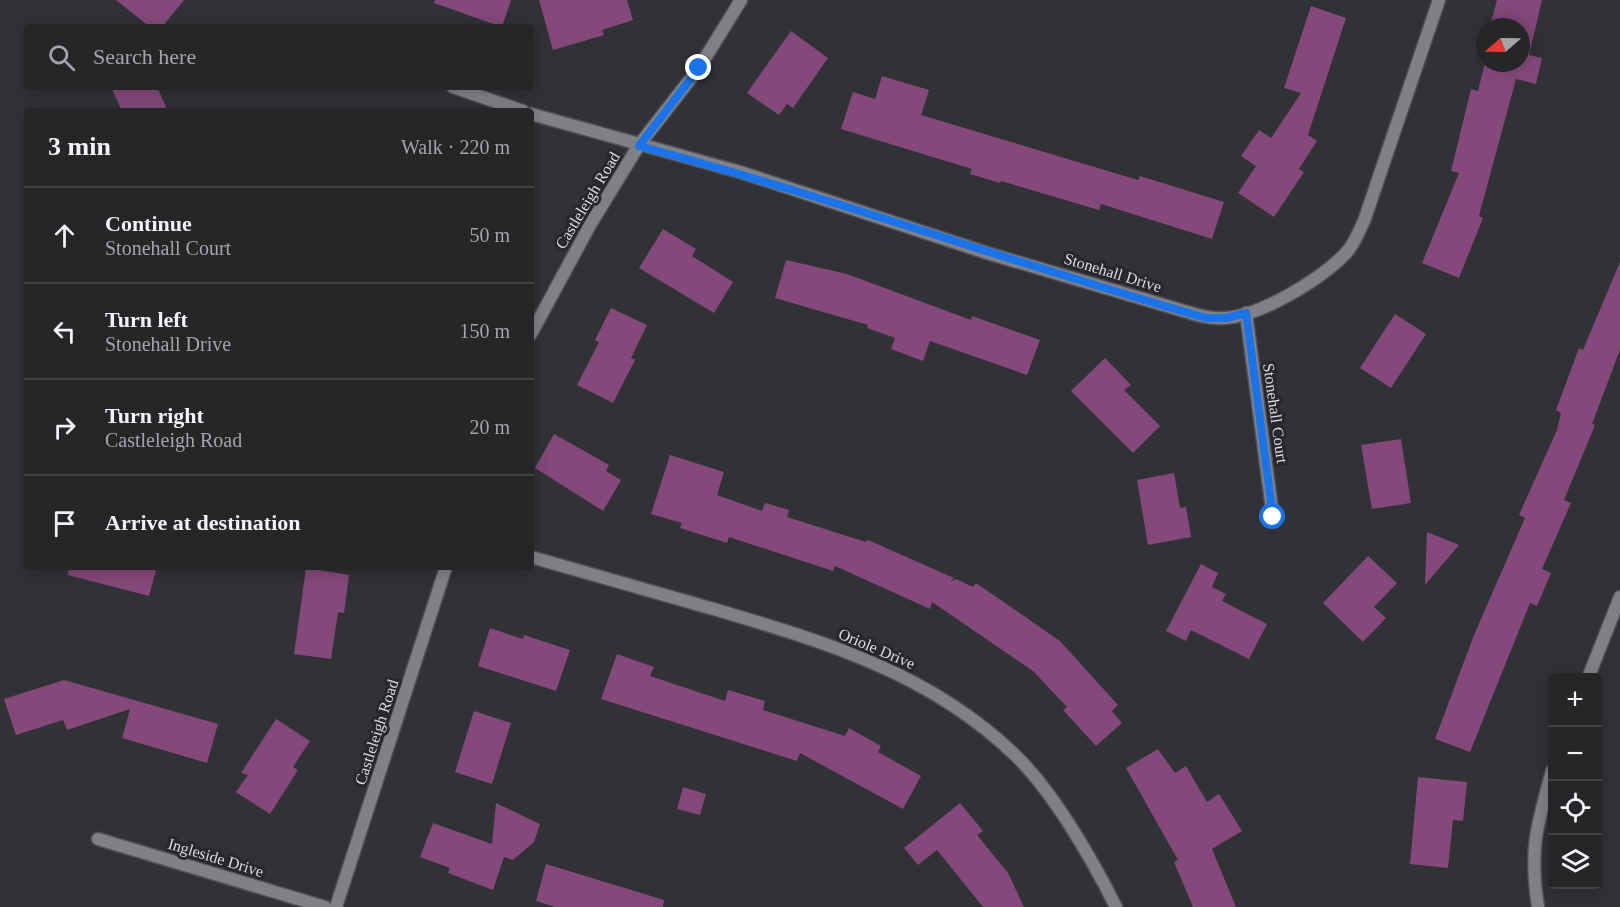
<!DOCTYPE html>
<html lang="en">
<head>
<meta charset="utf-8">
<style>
  body { margin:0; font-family:Georgia,serif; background:#303234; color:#f1f3f6 }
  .controls { position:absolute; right:18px; bottom:18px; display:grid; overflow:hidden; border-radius:6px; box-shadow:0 3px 15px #0003 }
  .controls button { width:54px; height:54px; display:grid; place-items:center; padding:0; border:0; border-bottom:2px solid #414345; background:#242628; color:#f1f3f6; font:30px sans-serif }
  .compass { position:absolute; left:1476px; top:18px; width:54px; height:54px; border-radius:50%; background:#242628; box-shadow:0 3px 15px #0003; rotate:250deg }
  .stop { position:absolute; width:18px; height:18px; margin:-14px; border:4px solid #1a73e8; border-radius:50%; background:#fff }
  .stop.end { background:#1a73e8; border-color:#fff; box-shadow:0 2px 6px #0008 }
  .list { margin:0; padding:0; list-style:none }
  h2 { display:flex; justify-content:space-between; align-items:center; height:78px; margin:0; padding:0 24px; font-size:26px }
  h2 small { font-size:20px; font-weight:400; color:#a3a5a8 }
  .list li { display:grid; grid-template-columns:39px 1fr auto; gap:18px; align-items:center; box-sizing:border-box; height:96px; padding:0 24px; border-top:2px solid #414345 }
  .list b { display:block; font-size:22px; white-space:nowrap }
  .list p { margin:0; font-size:20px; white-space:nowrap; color:#a3a5a8 }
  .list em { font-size:20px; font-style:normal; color:#a3a5a8 }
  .icon { flex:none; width:33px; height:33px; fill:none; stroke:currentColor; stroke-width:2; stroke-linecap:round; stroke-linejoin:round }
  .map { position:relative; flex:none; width:1620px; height:907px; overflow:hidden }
  .search { position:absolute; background:#242628; box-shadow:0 3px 15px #0003; left:24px; top:24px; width:510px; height:66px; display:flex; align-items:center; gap:15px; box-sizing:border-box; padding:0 21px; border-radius:6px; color:#a3a5a8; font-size:22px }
  .panel { position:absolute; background:#242628; box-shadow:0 3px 15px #0003; left:24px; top:108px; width:510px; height:462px; border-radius:6px }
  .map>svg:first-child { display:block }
  .building { fill:#84487a }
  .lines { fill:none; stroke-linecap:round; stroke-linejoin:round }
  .street-casing { stroke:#4f5054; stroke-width:15 }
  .street { stroke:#808187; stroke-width:12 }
  .route { stroke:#1a73e8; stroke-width:8 }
  .labels { text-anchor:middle; stroke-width:6; stroke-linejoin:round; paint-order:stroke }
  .street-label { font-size:16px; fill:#dcdce0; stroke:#27282c }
</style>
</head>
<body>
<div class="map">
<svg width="1620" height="907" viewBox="0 0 1620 907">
  <rect width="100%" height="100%" fill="#303236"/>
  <!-- building -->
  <g class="building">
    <path d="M116,0H184L162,27H150Z"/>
    <path d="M435,0H511L502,27L434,3Z"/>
    <path d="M539,0H627L633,20L602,30L604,35L553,50Z"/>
    <path d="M1497,0H1542L1529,55L1542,58L1536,84L1516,79L1479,216L1483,218L1459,278L1422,263L1459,173L1451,171L1471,89L1478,91L1485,63H1521V27H1494L1495,23L1491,22Z"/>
    <path d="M1311,6L1346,18L1308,135L1317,141L1299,169L1304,172L1274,217L1238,193L1256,166L1241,156L1259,130L1271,138L1301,93L1284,88Z"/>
    <path d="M791,31L828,58L793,108L787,104L779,115L747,93Z"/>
    <path d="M882,76L929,90L921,115L1138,180L1140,176L1224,202L1212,239L1101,204L1099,210L1001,181L1000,183L970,174L972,169L841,129L853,92L875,99Z"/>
    <path d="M111,87H157L168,111H122Z"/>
    <path d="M663,229L696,249L692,256L733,282L714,313L639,268Z"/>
    <path d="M786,260L847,274L971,320L972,316L1040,340L1027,375L930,341L923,361L891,349L895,338L867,328L868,325L775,298Z"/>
    <path d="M1620,262V350L1592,424L1595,425L1564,500L1571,503L1542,569L1551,573L1537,606L1530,603L1470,752L1435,739L1474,635L1525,518L1519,515L1557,430L1561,413L1556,410L1579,348L1583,350Z"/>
    <path d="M611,308L647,325L631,358L635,360L613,403L577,385L599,342L595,340Z"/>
    <path d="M1395,314L1426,334L1391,388L1360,368Z"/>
    <path d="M1105,358L1131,385L1124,390L1160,426L1133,453L1071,391Z"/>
    <path d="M554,434L609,465L606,471L621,480L603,511L535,468Z"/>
    <path d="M1401,439L1411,503L1372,509L1361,445Z"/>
    <path d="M670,455L724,472L717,495L762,511L765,503L789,510L787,517L866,542L868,540L954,578L950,582L956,579L973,587L976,583L1060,641L1118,705L1112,711L1122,723L1096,746L1063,710L1067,707L1033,671L932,602L930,609L835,566L833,571L729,537L727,543L680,528L682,523L651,514Z"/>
    <path d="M1174,473L1180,508L1186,507L1191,537L1148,545L1137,480Z"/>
    <path d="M1427,532L1459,545L1425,585Z"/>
    <path d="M1368,556L1397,583L1374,607L1386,618L1363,642L1323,603Z"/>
    <path d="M1201,564L1218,573L1212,587L1226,594L1222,601L1267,624L1249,659L1191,630L1186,641L1166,631Z"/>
    <path d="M69,567H157L149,596L68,575Z"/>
    <path d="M306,568L349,575L344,613L338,612L331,659L294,654Z"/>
    <path d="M490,628L523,639L524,635L570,650L556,691L478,666Z"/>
    <path d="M617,654L654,667L650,676L725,701L728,690L765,701L763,710L845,736L849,728L881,746L878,752L921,776L903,809L800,753L797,761L601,699Z"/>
    <path d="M64,680L218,724L207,763L122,738L130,709L67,730L63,720L16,735L4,699Z"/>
    <path d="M474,711L511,723L492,784L455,772Z"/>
    <path d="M276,719L310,741L293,767L298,770L270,814L236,792L248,775L241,773Z"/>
    <path d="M1158,749L1175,773L1186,766L1207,802L1219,794L1242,831L1212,849L1236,907H1193L1174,862L1178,860L1126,768Z"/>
    <path d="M1418,777L1467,782L1463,821L1453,820L1448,868L1410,864Z"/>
    <path d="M683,787L706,794L700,815L677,809Z"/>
    <path d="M496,803L540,824L534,842L513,860L504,857L493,890L448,873L450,868L420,857L433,823L492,844Z"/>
    <path d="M960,803L983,831L977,835L1008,873L1024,907H983L937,850L918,865L904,848Z"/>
    <path d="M546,864L664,900L663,907H555L536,901Z"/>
  </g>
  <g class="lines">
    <defs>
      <g id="street">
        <path d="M453,87L523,111"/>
        <path d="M531,114L740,172L987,253L1184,311C1197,315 1210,319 1225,318C1261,316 1321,279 1346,253C1354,245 1359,231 1364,221L1439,0"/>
        <path d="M1246,313L1273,517"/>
        <path d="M531,334L590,225L639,145L699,68L741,0"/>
        <path d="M531,557C591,574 650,591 710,608C822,641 930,672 1016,756C1054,793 1092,859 1116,907"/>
        <path d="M1588,678L1620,597"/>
        <path d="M98,839L325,907"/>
        <path d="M336,907L446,567"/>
        <path d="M1538,907C1529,849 1537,825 1552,771"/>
      </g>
    </defs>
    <!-- street casing -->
    <use href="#street" class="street-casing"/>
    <!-- street -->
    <use href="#street" class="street"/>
  </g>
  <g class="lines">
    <!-- route -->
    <path class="route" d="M699,68L639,146C830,197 1016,264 1206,318H1226L1246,313L1273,517"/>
  </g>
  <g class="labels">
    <!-- street labels -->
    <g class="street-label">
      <text transform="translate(587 200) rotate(-59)" y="6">Castleleigh Road</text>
      <text transform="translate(1113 272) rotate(17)" y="6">Stonehall Drive</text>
      <text transform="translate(1276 413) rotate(82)" y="6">Stonehall Court</text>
      <text transform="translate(877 648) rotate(23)" y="6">Oriole Drive</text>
      <text transform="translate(376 732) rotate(-72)" y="6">Castleleigh Road</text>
      <text transform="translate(216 857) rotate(17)" y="6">Ingleside Drive</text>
    </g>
  </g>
</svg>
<div class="controls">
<button>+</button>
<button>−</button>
<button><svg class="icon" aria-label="locate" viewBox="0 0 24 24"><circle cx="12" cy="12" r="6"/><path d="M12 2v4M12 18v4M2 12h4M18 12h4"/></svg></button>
<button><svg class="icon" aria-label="layers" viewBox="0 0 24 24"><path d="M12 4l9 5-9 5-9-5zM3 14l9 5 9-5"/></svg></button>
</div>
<svg class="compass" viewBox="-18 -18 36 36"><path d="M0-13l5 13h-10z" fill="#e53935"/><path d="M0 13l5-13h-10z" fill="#a3a5a8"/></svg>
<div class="stop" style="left:1273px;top:517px"></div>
<div class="stop end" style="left:699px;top:68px"></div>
<div class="search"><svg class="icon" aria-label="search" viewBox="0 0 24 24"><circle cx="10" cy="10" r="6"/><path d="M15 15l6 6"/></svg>Search here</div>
<section class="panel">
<h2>3 min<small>Walk · 220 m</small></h2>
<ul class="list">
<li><svg class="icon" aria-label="ahead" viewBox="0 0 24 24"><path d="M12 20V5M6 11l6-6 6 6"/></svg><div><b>Continue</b><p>Stonehall Court</p></div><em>50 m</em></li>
<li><svg class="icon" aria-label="left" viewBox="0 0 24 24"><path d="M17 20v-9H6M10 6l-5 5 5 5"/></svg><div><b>Turn left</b><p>Stonehall Drive</p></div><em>150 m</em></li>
<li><svg class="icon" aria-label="right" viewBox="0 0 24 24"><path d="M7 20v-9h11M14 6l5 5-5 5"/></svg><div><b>Turn right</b><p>Castleleigh Road</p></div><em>20 m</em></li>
<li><svg class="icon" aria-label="arrive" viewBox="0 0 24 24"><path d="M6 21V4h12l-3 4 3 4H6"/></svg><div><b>Arrive at destination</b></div></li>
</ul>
</section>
</div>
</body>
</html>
